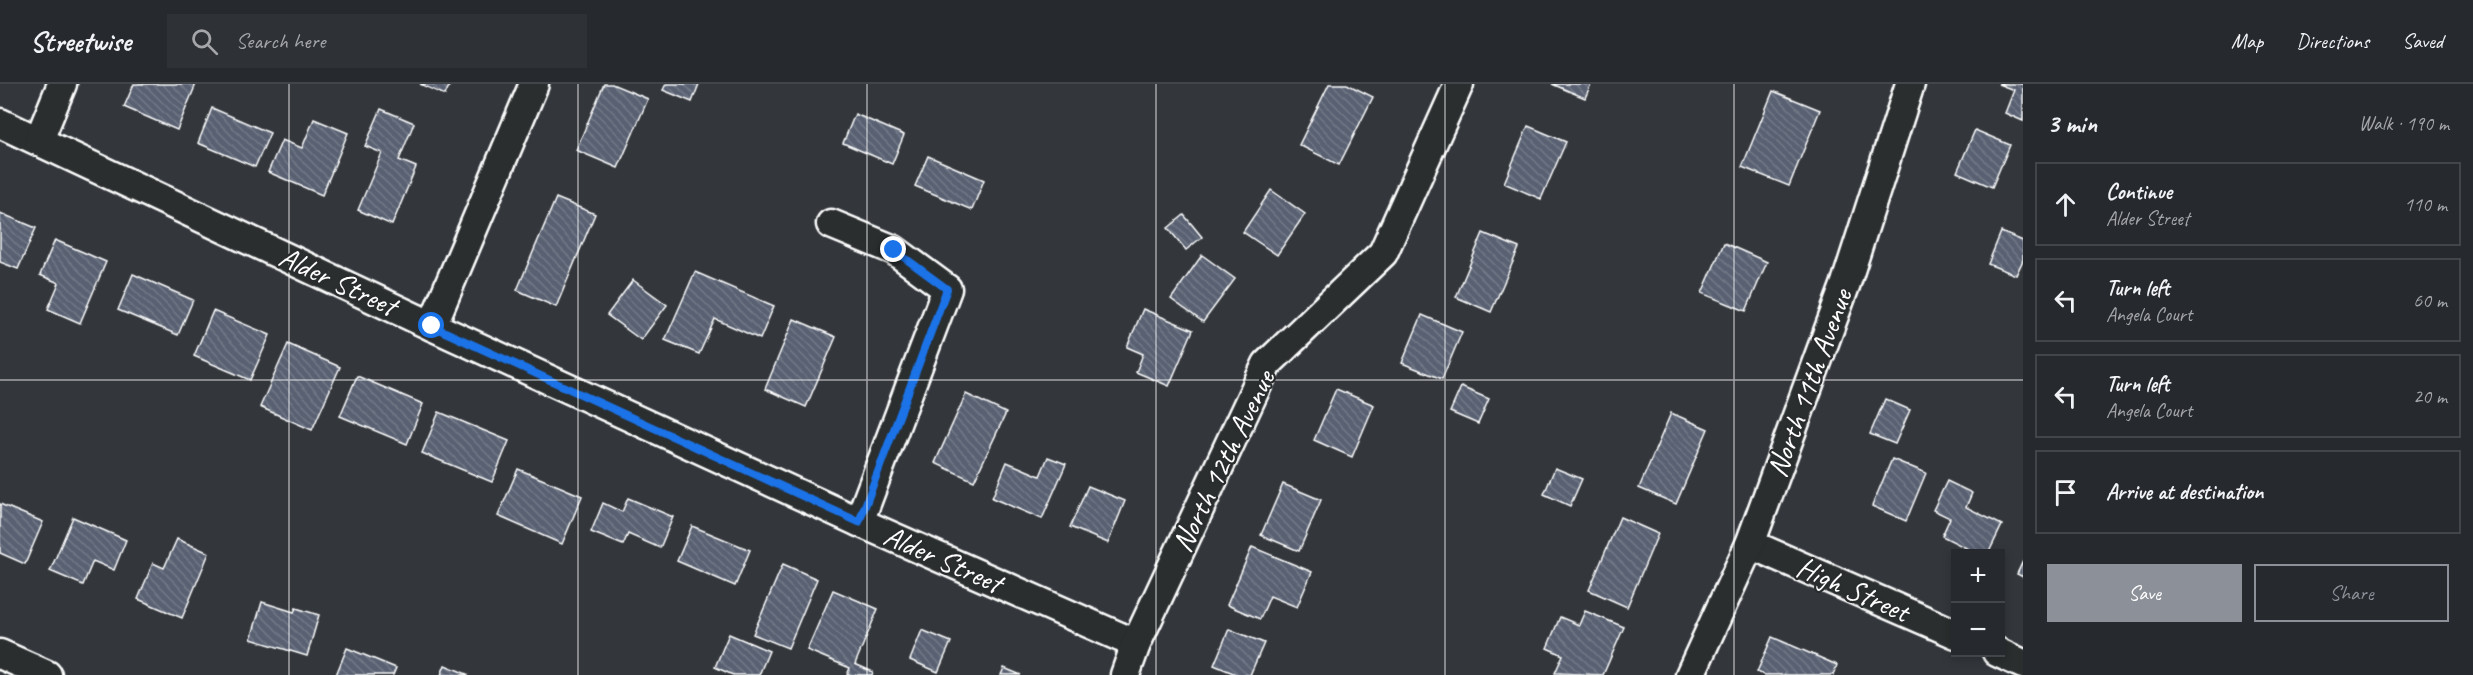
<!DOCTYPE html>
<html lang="en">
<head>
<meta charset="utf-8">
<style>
  body { margin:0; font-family:Caveat,sans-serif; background:#2e3135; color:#f1f3f6 }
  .controls { position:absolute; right:18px; bottom:18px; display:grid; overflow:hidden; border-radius:0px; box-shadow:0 3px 9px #0003 }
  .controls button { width:54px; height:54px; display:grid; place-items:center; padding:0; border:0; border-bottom:2px solid #424549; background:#26292d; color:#f1f3f6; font:30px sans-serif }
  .stop { position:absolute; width:18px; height:18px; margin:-14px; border:4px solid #1a73e8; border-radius:50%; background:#fff }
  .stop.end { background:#1a73e8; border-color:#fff; box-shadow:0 2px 6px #0008 }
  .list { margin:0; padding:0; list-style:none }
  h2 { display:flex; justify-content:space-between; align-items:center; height:78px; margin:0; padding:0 24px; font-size:26px }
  h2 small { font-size:20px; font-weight:400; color:#a4a6aa }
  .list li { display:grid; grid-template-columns:39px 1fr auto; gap:18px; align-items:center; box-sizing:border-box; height:84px; margin:0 12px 12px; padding:0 12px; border:2px solid #424549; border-radius:0px }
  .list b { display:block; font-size:22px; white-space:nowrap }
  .list p { margin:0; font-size:20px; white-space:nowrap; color:#a4a6aa }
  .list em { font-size:20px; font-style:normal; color:#a4a6aa }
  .actions { display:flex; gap:12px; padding:18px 24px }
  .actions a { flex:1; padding:14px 0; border:2px solid #8c9099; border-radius:0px; text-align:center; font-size:21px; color:#8c9099 }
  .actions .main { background:#8c9099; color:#fff }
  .icon { flex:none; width:33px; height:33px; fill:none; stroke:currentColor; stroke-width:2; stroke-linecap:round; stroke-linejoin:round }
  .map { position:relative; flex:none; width:2023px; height:591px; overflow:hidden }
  header { display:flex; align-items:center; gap:36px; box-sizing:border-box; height:84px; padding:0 30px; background:#26292d; border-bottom:2px solid #424549 }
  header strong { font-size:28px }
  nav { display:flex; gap:33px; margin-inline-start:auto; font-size:21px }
  .search { width:420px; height:54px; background:#2e3135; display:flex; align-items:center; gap:15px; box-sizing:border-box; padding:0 21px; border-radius:0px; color:#a4a6aa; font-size:22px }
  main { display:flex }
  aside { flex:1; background:#26292d }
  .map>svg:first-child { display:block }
  .building { fill:url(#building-back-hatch); stroke:#fff; stroke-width:1.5 }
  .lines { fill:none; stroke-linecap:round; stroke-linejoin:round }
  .minor-casing { stroke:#fff; stroke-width:33 }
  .minor { stroke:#2a2d2e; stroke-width:28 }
  .route { stroke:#1a73e8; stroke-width:8 }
  .grid { fill:none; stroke:#fff; stroke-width:1.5; stroke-opacity:0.55 }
  .labels { text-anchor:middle; stroke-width:4.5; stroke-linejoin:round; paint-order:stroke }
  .street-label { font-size:30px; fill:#fff; stroke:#2a2d2e }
</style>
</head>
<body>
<header>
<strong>Streetwise</strong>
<div class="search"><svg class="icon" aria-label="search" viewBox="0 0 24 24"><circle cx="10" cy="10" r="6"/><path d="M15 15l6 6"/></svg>Search here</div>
<nav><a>Map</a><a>Directions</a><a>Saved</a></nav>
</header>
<main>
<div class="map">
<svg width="2023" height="591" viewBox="0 0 2023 591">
  <defs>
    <pattern id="building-back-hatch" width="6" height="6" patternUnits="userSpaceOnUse" patternTransform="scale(1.5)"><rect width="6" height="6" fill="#596172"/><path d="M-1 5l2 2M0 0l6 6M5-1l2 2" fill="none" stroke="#727987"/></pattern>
  </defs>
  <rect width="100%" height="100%" fill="#33373c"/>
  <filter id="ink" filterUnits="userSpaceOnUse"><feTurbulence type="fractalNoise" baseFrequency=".0167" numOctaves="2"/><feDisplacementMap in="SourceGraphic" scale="12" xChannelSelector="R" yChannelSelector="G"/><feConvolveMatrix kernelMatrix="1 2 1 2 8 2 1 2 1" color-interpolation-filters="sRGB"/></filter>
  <g filter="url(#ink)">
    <!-- building -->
    <g class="building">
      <path d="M134,0H196L177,46L124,23Z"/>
      <path d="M420,0H450L445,11Z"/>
      <path d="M604,0H612L648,15L618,84L576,66Z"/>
      <path d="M666,0H699L692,18L663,6Z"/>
      <path d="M1329,0H1347L1373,13L1339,81L1299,61Z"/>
      <path d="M1552,0H1591L1585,14Z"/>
      <path d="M1998,0H2023V37L2005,29L2014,6Z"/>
      <path d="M1773,7L1820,26L1789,102L1742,83Z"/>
      <path d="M212,24L270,49L255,83L198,59Z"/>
      <path d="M381,25L414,39L399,76L416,83L392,141L358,126L382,69L365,62Z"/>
      <path d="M855,30L904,51L892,80L843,59Z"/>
      <path d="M314,35L348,49L322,111L268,88L282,56L302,64Z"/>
      <path d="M1528,42L1566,58L1541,115L1504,99Z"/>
      <path d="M1975,46L2010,61L1992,103L1957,88Z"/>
      <path d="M928,72L984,96L972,126L915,102Z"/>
      <path d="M1271,106L1305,130L1277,171L1243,148Z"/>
      <path d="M556,114L595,130L556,223L517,206Z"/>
      <path d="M0,129L36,144L18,185L0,178Z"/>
      <path d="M1184,131L1202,153L1186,166L1168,144Z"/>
      <path d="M2001,148L2023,157V176L2016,191L1988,180Z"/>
      <path d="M1483,149L1519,164L1491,228L1456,213Z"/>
      <path d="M55,156L106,178L80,239L48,225L59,199L40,191Z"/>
      <path d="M1724,159L1767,178L1746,227L1702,209Z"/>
      <path d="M1202,171L1235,195L1203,238L1171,215Z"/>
      <path d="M695,188L774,222L760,255L715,235L699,270L665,256Z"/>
      <path d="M133,190L193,216L178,251L118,226Z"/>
      <path d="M633,196L667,221L641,256L607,231Z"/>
      <path d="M1143,225L1193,246L1169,302L1136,288L1143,270L1127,263Z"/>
      <path d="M213,227L270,251L250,296L194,272Z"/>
      <path d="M1422,231L1462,248L1442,295L1402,279Z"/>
      <path d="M794,235L836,253L806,323L765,305Z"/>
      <path d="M288,260L340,283L312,346L260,323Z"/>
      <path d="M357,292L423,320L407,360L340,332Z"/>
      <path d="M1461,303L1489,315L1478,340L1450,328Z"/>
      <path d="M1336,305L1374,321L1352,373L1314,356Z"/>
      <path d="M966,310L1006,329L974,397L935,379Z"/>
      <path d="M1885,315L1910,326L1895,360L1870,350Z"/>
      <path d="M439,328L509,357L492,398L422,369Z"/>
      <path d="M1671,329L1708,345L1676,420L1639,404Z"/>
      <path d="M1048,373L1066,380L1042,435L992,414L1007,378L1040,392Z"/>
      <path d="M1892,375L1926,389L1906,437L1872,422Z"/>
      <path d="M1555,384L1582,395L1570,422L1544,410Z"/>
      <path d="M518,385L582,412L562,460L498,432Z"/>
      <path d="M1947,397L1972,409L1966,423L2002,441L1988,470H1978L1942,452L1950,434L1933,426Z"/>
      <path d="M1283,400L1321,416L1299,467L1261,451Z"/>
      <path d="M1088,402L1125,417L1108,459L1070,443Z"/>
      <path d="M628,414L673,433L660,464L628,450L623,461L591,448L603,419L622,428Z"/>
      <path d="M0,420L43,438L25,480L0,469Z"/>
      <path d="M73,433L126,456L114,486L93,477L83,501L50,487Z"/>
      <path d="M1620,433L1658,450L1627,523L1589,506Z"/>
      <path d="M692,442L750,466L735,502L677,477Z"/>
      <path d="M177,455L209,469L182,534L138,515L153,479L164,484Z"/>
      <path d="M1252,463L1312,488L1297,523L1270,512L1260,535L1227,521Z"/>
      <path d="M2023,477V493L2017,490Z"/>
      <path d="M783,480L817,495L788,564L753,550Z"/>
      <path d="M833,506L878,525L855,580L873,588L872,591H847L850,584L807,566Z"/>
      <path d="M262,518L294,528L296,524L319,531L307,572L251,555Z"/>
      <path d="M1585,527L1624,543L1603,591L1555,589L1563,571L1547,564L1560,533L1579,541Z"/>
      <path d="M1229,545L1264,559L1250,591H1238L1214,581Z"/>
      <path d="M922,546L951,558L938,588L910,576Z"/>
      <path d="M729,550L769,567L759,591H733L715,583Z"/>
      <path d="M1772,553L1837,581L1833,591H1765L1757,588Z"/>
      <path d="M347,564L396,584L393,591H336Z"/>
      <path d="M445,581L469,591H441Z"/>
      <path d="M1004,584L1021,591H1001Z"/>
    </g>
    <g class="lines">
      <defs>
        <g id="minor">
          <path d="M0,39L432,242L859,438L1136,560"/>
          <path d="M39,56L62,0"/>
          <path d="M831,140L894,166L947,205L859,438"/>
          <path d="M432,242L534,0"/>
          <path d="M1750,460L1956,550"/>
          <path d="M1997,568L2023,580"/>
          <path d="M0,570L47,591"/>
          <path d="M1125,591L1136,560L1267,280L1383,169L1459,0"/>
          <path d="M1690,591L1750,460L1846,199L1910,0"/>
        </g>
      </defs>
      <!-- minor casing -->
      <use href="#minor" class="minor-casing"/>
      <!-- minor -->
      <use href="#minor" class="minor"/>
    </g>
  </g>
  <g class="lines" filter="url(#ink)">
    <!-- route -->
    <path class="route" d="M432,242L859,438L947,205L894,166"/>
  </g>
  <!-- grid -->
  <path class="grid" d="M289,0V591M578,0V591M867,0V591M1156,0V591M1445,0V591M1734,0V591M0,296H2023"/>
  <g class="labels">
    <!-- street labels -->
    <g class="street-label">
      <text transform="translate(338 197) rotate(25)" y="10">Alder Street</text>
      <text transform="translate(1809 299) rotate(-70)" y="10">North 11th Avenue</text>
      <text transform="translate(1223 377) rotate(-64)" y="10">North 12th Avenue</text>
      <text transform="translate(943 475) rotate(24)" y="10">Alder Street</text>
      <text transform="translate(1853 505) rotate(24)" y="10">High Street</text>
    </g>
  </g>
</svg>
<div class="controls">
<button>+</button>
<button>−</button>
</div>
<div class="stop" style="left:432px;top:242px"></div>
<div class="stop end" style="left:894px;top:166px"></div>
</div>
<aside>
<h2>3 min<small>Walk · 190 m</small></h2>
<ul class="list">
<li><svg class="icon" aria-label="ahead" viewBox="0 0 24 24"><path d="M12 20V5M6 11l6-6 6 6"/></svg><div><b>Continue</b><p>Alder Street</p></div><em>110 m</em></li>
<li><svg class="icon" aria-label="left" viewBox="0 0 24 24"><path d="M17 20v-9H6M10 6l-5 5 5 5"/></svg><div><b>Turn left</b><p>Angela Court</p></div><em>60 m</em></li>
<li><svg class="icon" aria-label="left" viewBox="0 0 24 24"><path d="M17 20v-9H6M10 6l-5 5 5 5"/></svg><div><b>Turn left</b><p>Angela Court</p></div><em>20 m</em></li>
<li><svg class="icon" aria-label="arrive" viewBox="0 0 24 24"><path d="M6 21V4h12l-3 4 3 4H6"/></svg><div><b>Arrive at destination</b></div></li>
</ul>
<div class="actions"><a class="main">Save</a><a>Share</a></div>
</aside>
</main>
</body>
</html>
